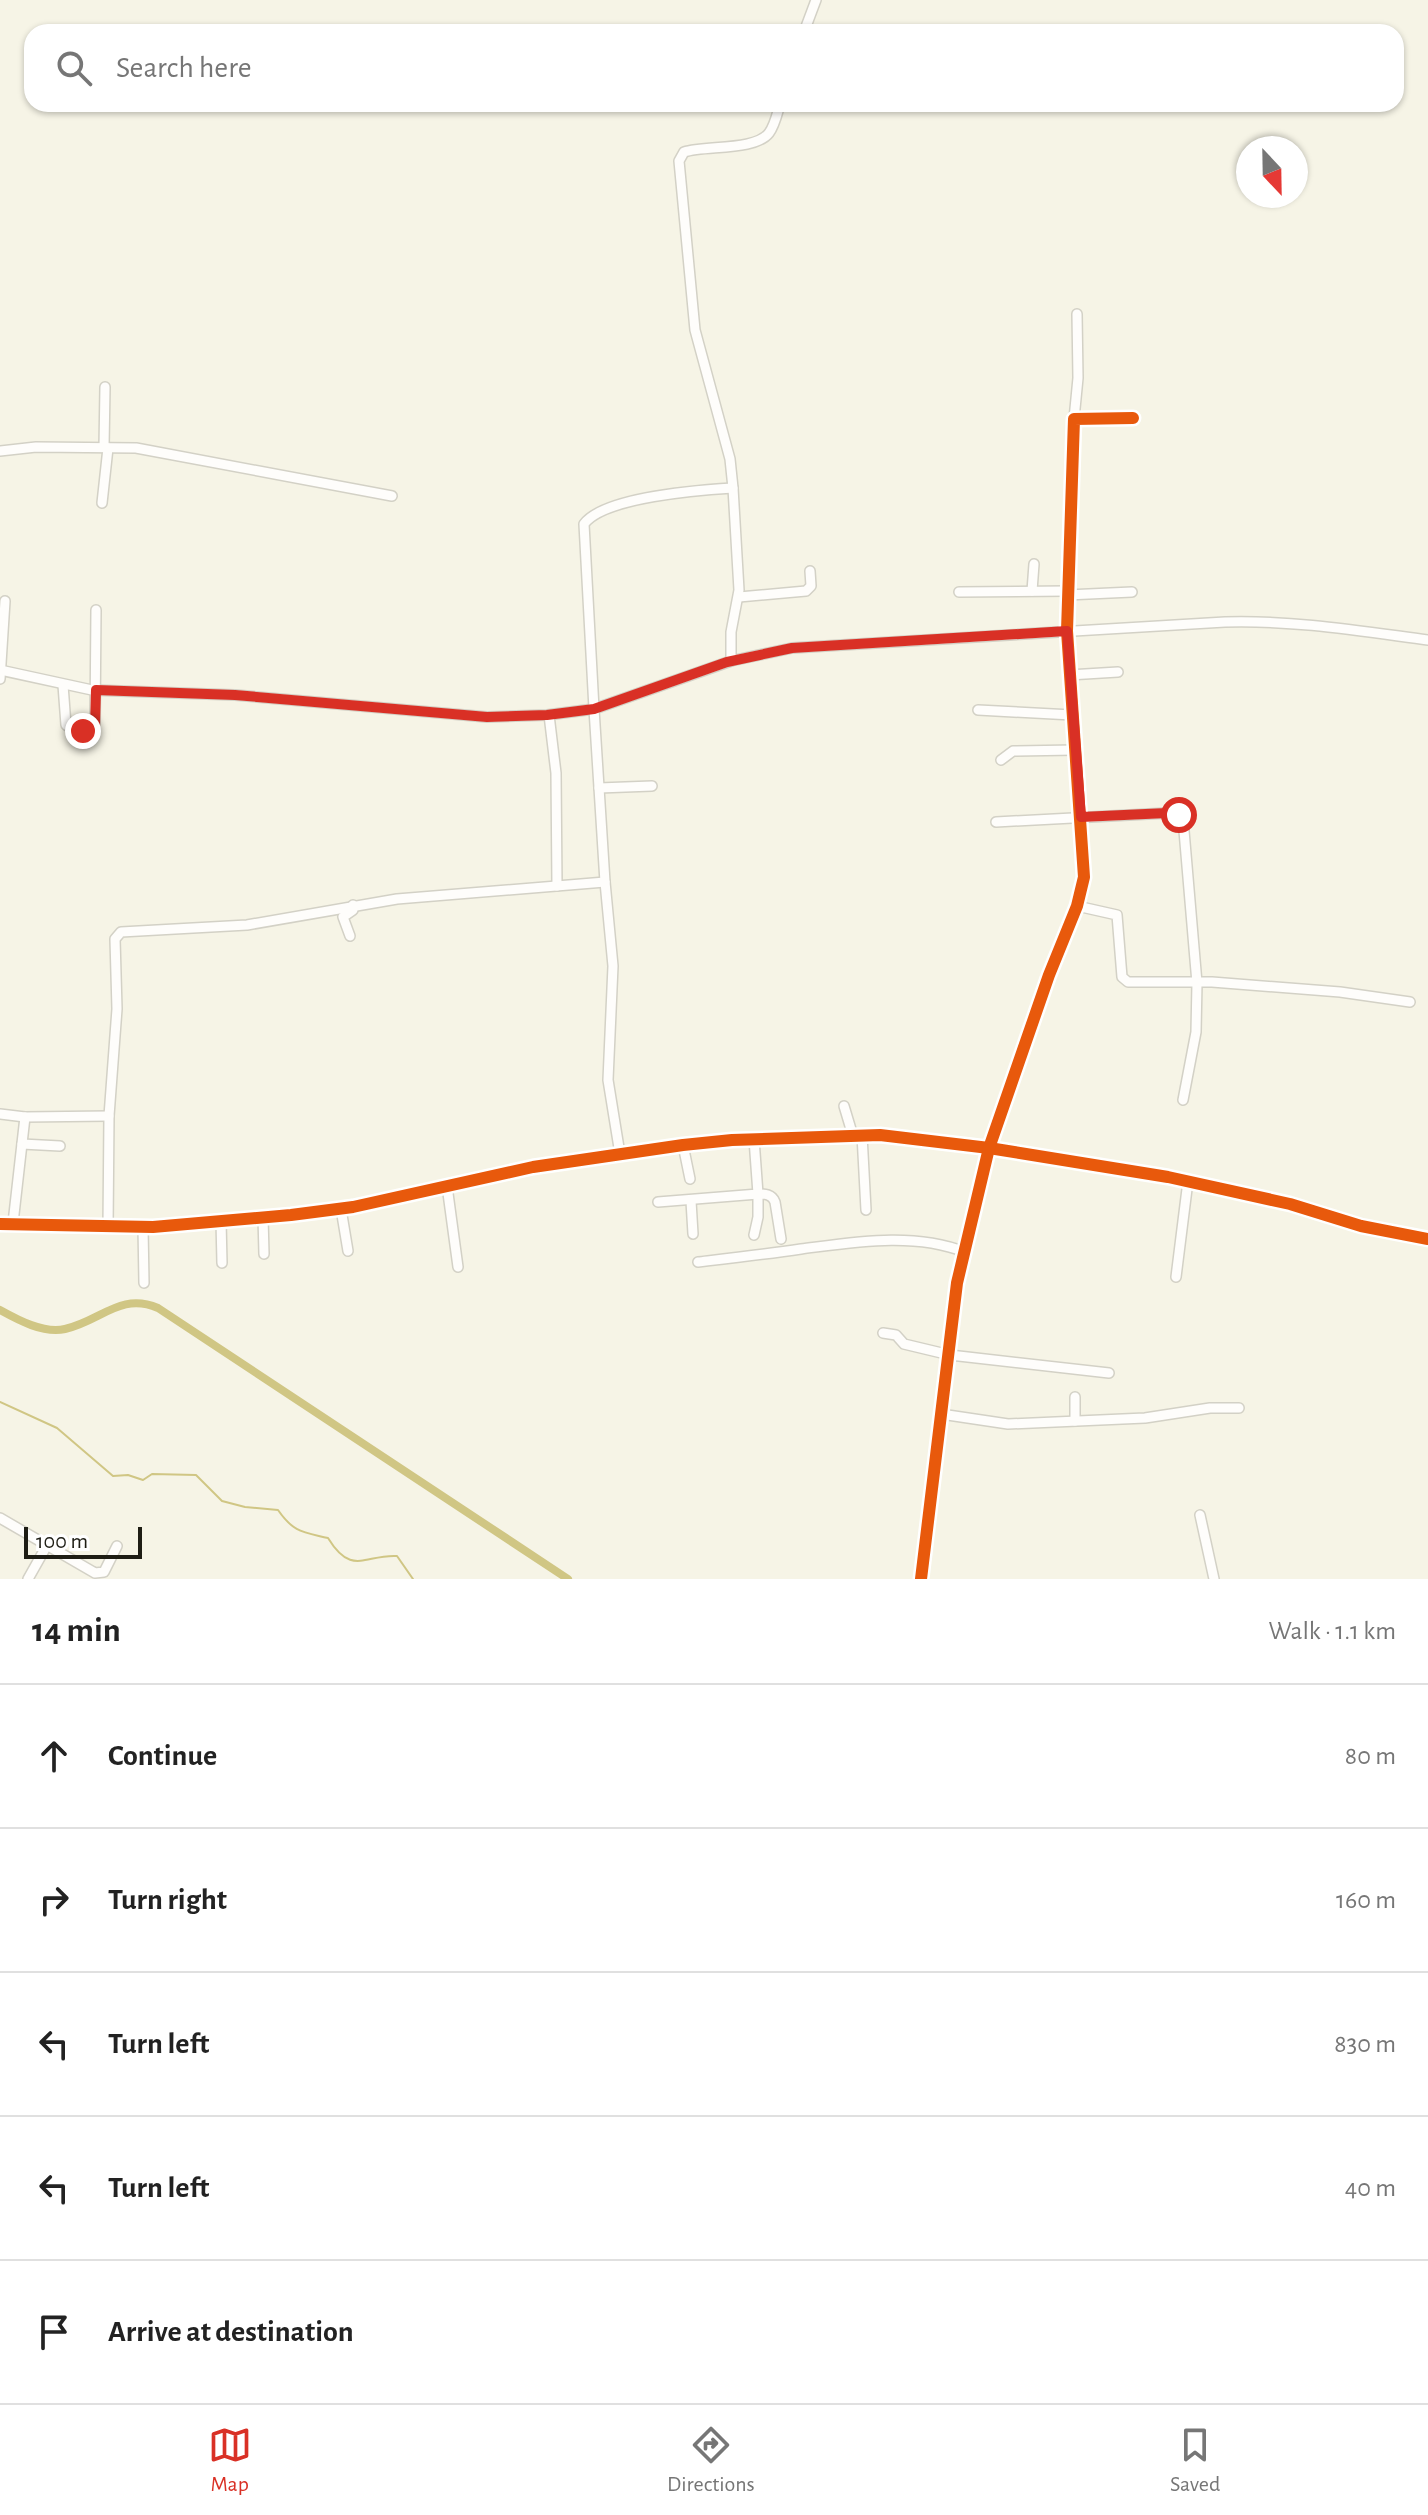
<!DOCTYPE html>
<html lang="en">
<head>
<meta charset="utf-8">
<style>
  body { margin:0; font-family:"Alegreya Sans",sans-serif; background:#f6f6f6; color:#222 }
  .compass { position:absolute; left:1236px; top:136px; width:72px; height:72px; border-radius:50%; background:#fff; box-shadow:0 2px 6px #0004; rotate:158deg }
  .scale { position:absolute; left:24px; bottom:20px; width:118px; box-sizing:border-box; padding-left:8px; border:4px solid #1e1d14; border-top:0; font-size:22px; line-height:28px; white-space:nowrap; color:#1e1d14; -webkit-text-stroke:6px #fff; paint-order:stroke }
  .stop { position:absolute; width:24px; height:24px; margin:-18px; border:6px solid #d93025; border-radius:50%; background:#fff }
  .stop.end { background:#d93025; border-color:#fff; box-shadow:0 2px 8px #0008 }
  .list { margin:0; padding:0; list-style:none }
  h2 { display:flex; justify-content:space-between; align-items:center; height:104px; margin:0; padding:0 32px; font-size:34px }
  h2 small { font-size:26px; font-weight:400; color:#767676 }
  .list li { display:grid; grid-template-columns:52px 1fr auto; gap:24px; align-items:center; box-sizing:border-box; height:144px; padding:0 32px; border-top:2px solid #e0e0e0 }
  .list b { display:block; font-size:30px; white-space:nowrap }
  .list em { font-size:26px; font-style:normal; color:#767676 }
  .icon { flex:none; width:44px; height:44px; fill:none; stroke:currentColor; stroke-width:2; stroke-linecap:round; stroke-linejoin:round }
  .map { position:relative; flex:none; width:1428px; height:1579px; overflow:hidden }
  .search { position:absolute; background:#fff; box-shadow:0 2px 6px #0004; left:24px; right:24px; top:24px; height:88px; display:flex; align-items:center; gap:20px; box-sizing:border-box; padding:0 28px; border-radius:24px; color:#767676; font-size:30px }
  .sheet { height:824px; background:#fff }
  nav { display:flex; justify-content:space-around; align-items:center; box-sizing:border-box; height:112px; border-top:2px solid #e0e0e0; background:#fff; font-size:22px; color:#767676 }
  nav a { display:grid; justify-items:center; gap:4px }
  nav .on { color:#d93025 }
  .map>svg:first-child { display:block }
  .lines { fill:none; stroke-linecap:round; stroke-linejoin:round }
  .stream { stroke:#d0c684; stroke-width:2 }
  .canal { stroke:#d0c684; stroke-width:8 }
  .street-casing { stroke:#d3d1c6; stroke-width:12 }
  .street { stroke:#fefdfb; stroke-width:9 }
  .cycleway-casing { stroke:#fff; stroke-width:17 }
  .cycleway { stroke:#e8590c; stroke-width:12 }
  .route { stroke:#d93025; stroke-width:10 }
</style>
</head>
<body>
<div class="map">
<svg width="1428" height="1579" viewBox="0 0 1428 1579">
  <rect width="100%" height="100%" fill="#f6f4e6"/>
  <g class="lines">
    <!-- stream -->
    <path class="stream" d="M0,1402L57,1428L113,1476L128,1475L143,1480L152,1474L196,1475L222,1501L245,1507L278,1510C294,1533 303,1532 328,1538C352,1577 365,1554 397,1556L413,1579"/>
    <!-- canal -->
    <path class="canal" d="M0,1310C18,1320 44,1334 65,1329C101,1321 120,1292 158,1308L568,1579"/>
    <defs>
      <g id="street">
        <path d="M804,32L816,0"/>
        <path d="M1074,419L1078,378L1077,314"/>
        <path d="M104,447L105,387"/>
        <path d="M0,451L36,447L136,448L392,496"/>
        <path d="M102,503L108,448"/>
        <path d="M1032,591L1034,564"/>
        <path d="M959,592L1067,591"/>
        <path d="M1067,595L1132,592"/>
        <path d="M739,597L806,591L811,586L810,571"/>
        <path d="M731,661L792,648L1225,622C1294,620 1360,631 1428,640"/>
        <path d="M0,670L92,690L235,695L487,717L547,715L594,709L584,524C604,497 700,490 733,488"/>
        <path d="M1069,675L1118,672"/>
        <path d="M0,679L5,601"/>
        <path d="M63,685L66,725L78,732L92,730L95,723L96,610"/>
        <path d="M978,710L1072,715"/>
        <path d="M549,715L556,773L557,886"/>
        <path d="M1001,760L1013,751L1075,750"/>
        <path d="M599,788L652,786"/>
        <path d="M996,822L1167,813H1174L1183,819L1197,983L1196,1032L1183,1100"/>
        <path d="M1077,906L1117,915L1122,977L1128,982H1212L1340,992L1410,1002"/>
        <path d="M350,936L343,917L353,910V905"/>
        <path d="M844,1106L853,1136"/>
        <path d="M0,1114L25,1117L109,1116"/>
        <path d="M862,1135L866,1210"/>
        <path d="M22,1144L60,1146"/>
        <path d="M683,1145L690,1179"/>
        <path d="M620,1154L608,1080L613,966L605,882L594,709L731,661V632L739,590L733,488L730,459L695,330L679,161L684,152C706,145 755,151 769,133C775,125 777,114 780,104"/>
        <path d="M447,1186L458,1267"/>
        <path d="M691,1201L693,1234"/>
        <path d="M658,1202L758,1194L754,1139"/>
        <path d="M341,1209L348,1251"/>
        <path d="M263,1217L264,1254"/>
        <path d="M221,1221L222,1263"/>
        <path d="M13,1223L25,1117"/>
        <path d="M0,1224L153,1227L291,1215L353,1207L533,1167L683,1145L732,1140L880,1135L989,1148L1168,1177L1290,1204L1361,1226L1428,1239"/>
        <path d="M108,1227L109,1116L117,1009L115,939L121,932L247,925L397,899L605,882"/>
        <path d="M143,1227L144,1283"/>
        <path d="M754,1235L758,1217V1194C765,1194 772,1194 775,1202L781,1239"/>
        <path d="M698,1262C732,1258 767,1254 801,1249C856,1242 913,1232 965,1252"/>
        <path d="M1176,1277L1188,1181"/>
        <path d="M883,1333L896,1335L904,1344L950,1355L1109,1373"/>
        <path d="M1075,1397V1421"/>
        <path d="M941,1414L1008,1424L1145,1418L1210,1408H1239"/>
        <path d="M1200,1515L1214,1579"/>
        <path d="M0,1518L95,1573L104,1572L117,1546"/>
        <path d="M28,1579L46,1547"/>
        <path d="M921,1579L957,1283L989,1148L1049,975L1077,906L1084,877L1067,631L1074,419L1133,418"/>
      </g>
    </defs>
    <!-- street casing -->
    <use href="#street" class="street-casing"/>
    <!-- street -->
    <use href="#street" class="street"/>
    <defs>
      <g id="cycleway">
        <path d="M0,1224L153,1227L291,1215L353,1207L533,1167L683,1145L732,1140L880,1135L989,1148L1168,1177L1290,1204L1361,1226L1428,1239"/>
        <path d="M921,1579L957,1283L989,1148L1049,975L1077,906L1084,877L1067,631L1074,419L1133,418"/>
      </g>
    </defs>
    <!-- cycleway casing -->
    <use href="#cycleway" class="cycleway-casing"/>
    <!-- cycleway -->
    <use href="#cycleway" class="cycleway"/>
  </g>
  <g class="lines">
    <!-- route -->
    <path class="route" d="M83,731H90L95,727L96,690L235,695L487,717L547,715L594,709L727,662L792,648L1067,631L1081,817L1167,813L1179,815"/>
  </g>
</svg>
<svg class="compass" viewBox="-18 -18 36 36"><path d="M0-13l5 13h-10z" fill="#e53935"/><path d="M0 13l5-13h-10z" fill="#767676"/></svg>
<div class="scale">100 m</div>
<div class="stop" style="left:1179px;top:815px"></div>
<div class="stop end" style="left:83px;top:731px"></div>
<div class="search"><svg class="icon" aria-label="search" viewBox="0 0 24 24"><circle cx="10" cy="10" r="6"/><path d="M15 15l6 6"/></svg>Search here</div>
</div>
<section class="sheet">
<h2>14 min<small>Walk · 1.1 km</small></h2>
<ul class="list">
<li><svg class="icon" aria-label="ahead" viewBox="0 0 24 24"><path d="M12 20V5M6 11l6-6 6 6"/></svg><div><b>Continue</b></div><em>80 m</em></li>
<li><svg class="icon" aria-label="right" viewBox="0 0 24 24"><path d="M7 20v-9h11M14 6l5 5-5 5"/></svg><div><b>Turn right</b></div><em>160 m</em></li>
<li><svg class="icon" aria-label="left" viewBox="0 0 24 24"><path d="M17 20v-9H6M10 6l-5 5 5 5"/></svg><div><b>Turn left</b></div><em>830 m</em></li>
<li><svg class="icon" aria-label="left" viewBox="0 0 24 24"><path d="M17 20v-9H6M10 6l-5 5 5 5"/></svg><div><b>Turn left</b></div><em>40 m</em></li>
<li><svg class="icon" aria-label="arrive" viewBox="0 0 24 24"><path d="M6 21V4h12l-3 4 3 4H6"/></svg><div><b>Arrive at destination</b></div></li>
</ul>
</section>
<nav>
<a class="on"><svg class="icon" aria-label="map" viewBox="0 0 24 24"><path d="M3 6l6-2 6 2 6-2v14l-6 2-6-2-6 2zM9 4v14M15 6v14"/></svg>Map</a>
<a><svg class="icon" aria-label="directions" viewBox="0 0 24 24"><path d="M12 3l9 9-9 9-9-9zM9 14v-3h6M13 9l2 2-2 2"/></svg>Directions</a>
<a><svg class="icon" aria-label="saved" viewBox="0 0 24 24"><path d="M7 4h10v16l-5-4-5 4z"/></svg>Saved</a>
</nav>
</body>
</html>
